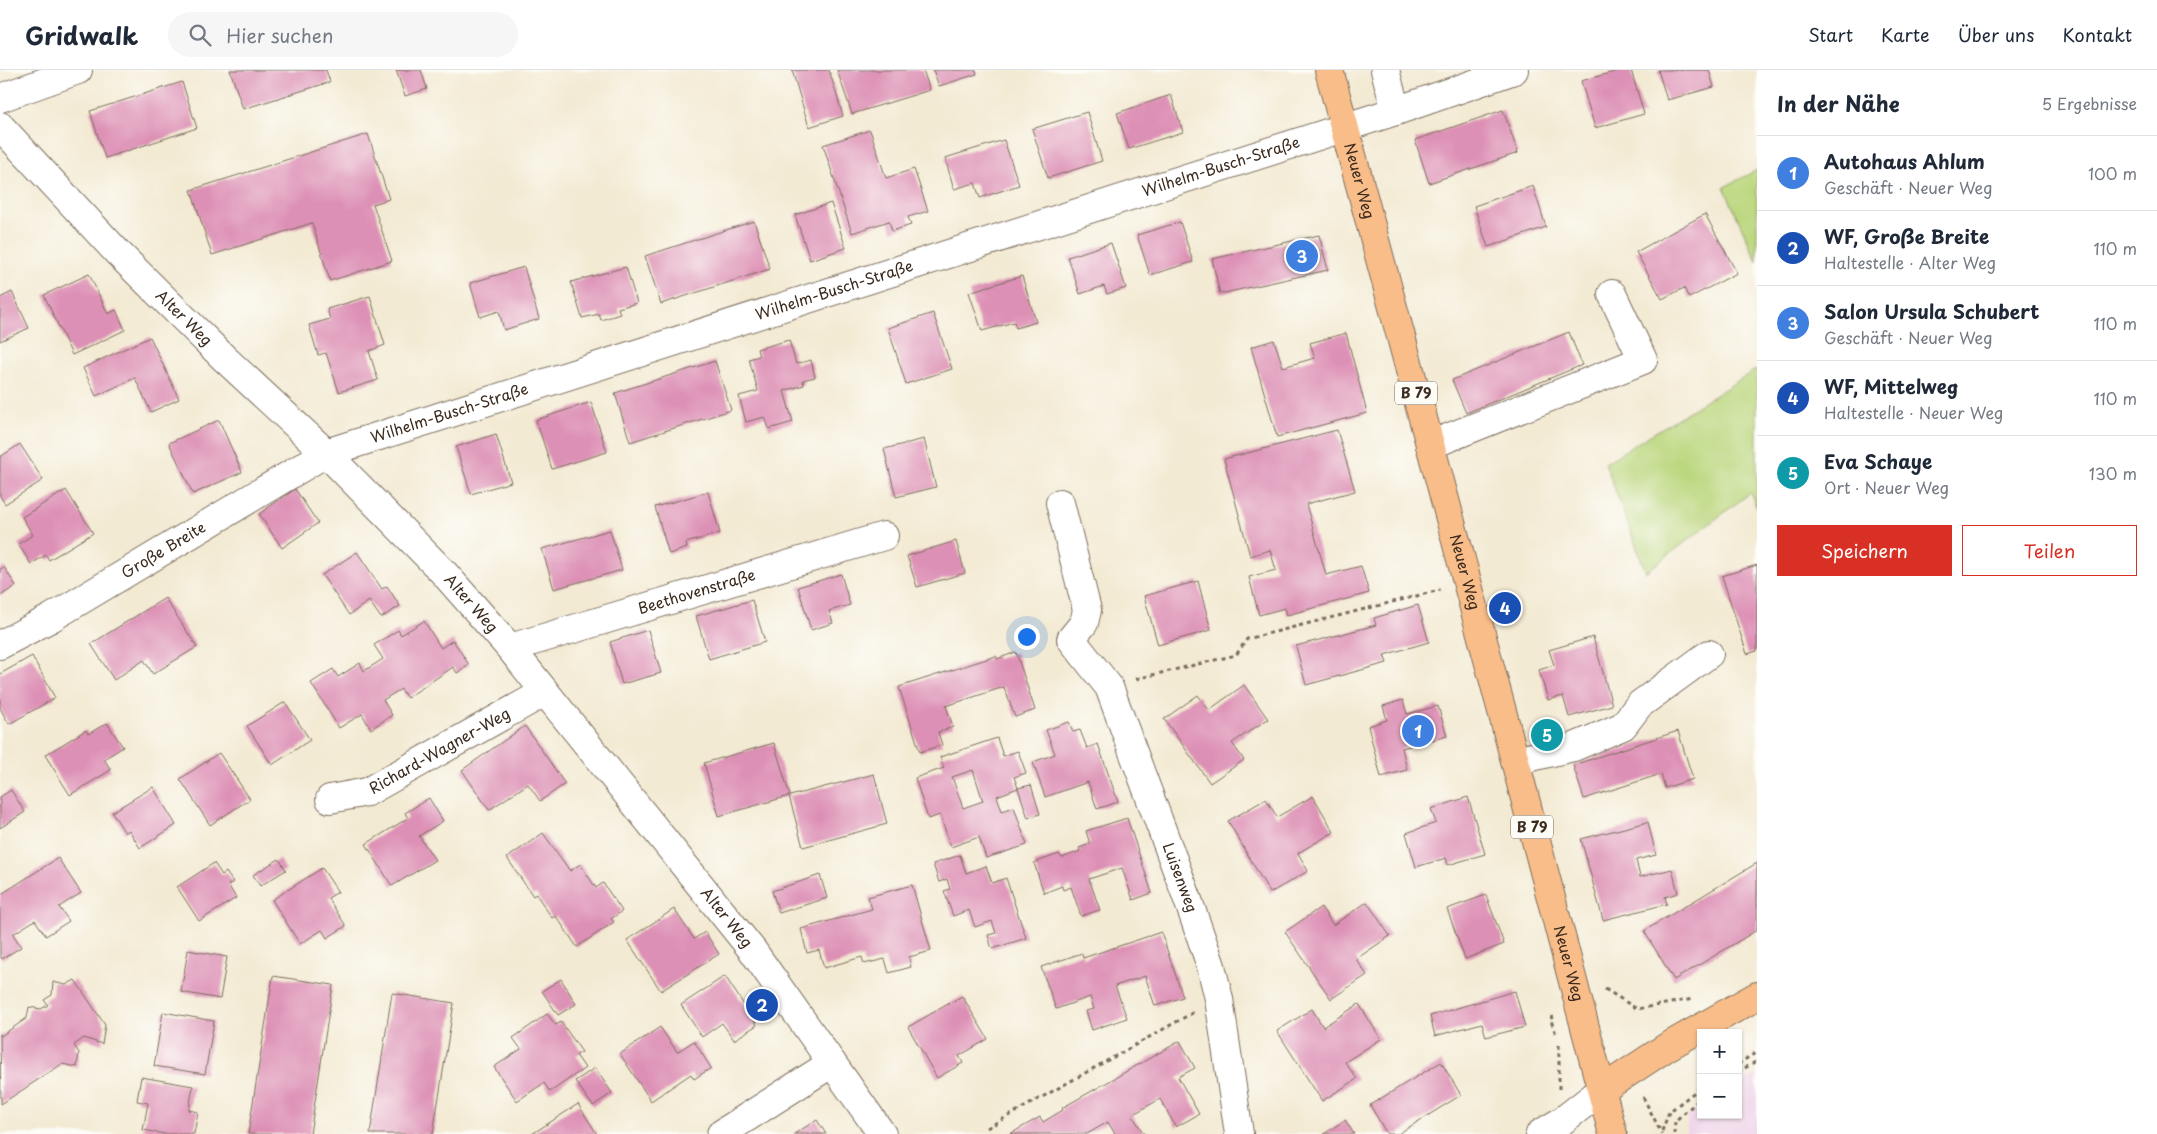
<!DOCTYPE html>
<html lang="de">
<head>
<meta charset="utf-8">
<style>
  body { margin:0; font-family:"Playpen Sans",sans-serif; background:#f6f6f7; color:#1f2937 }
  .controls { position:absolute; right:15px; bottom:15px; display:grid; overflow:hidden; border-radius:0px; box-shadow:0 1px 4px #0004 }
  .controls button { width:45px; height:45px; display:grid; place-items:center; padding:0; border:0; border-bottom:1px solid #e0e1e3; background:#fff; color:#1f2937; font:25px sans-serif }
  .you { position:absolute; left:1026px; top:566px; width:18px; height:18px; margin:-12px; border:4px solid #fff; border-radius:50%; background:#1a73e8; box-shadow:0 0 0 8px #1a73e833 }
  .badge { display:grid; place-items:center; width:32px; height:32px; border-radius:50%; background:#d93025; color:#fff; font-size:16px; font-weight:700 }
  .pin { position:absolute; translate:-50% -50%; border:2px solid #fff; box-shadow:0 1px 5px #0006 }
  .list { margin:0; padding:0; list-style:none }
  h2 { display:flex; justify-content:space-between; align-items:center; height:65px; margin:0; padding:0 20px; font-size:21px }
  h2 small { font-size:16px; font-weight:400; color:#747a83 }
  .list li { display:grid; grid-template-columns:32px 1fr auto; gap:15px; align-items:center; box-sizing:border-box; height:75px; padding:0 20px; border-top:1px solid #e0e1e3 }
  .list b { display:block; font-size:19px; white-space:nowrap }
  .list p { margin:0; font-size:16px; white-space:nowrap; color:#747a83 }
  .list em { font-size:16px; font-style:normal; color:#747a83 }
  .actions { display:flex; gap:10px; padding:15px 20px }
  .actions a { flex:1; padding:11px 0; border:1px solid #d93025; border-radius:0px; text-align:center; font-size:18px; color:#d93025 }
  .actions .main { background:#d93025; color:#fff }
  .icon { flex:none; width:28px; height:28px; fill:none; stroke:currentColor; stroke-width:2; stroke-linecap:round; stroke-linejoin:round }
  .map { position:relative; flex:none; width:1757px; height:1064px; overflow:hidden }
  header { display:flex; align-items:center; gap:30px; box-sizing:border-box; height:70px; padding:0 25px; background:#fff; border-bottom:1px solid #e0e1e3 }
  header strong { font-size:24px }
  nav { display:flex; gap:28px; margin-inline-start:auto; font-size:18px }
  .search { width:350px; height:45px; background:#f6f6f7; display:flex; align-items:center; gap:12px; box-sizing:border-box; padding:0 18px; border-radius:28px; color:#747a83; font-size:19px }
  main { display:flex }
  aside { flex:1; background:#fff }
  .map>svg:first-child { display:block }
  .built { fill:#eed0e8 }
  .green { fill:#bbd77e; stroke:#7b804e }
  .building { fill:#dd90b5; fill-rule:evenodd }
  .lines { fill:none; stroke-linecap:round; stroke-linejoin:round }
  .minor-casing { stroke:#7b6d5d; stroke-width:30 }
  .major-casing { stroke:#7b6d5d; stroke-width:30 }
  .path { stroke:#7b6d5d; stroke-width:3; stroke-dasharray:4 4; stroke-linecap:butt }
  .minor { stroke:#fff; stroke-width:28 }
  .major { stroke:#f9bd89; stroke-width:28 }
  .labels { text-anchor:middle; stroke-width:4.5; stroke-linejoin:round; paint-order:stroke }
  .shield { fill:#fdfcf7; stroke:#75695f; stroke-width:1 }
  .shield-label { font-size:14px; font-weight:bold; fill:#3b2a1e }
  .street-label { font-size:15px; fill:#3b2a1e; stroke:#fdfcf7 }
</style>
</head>
<body>
<header>
<strong>Gridwalk</strong>
<div class="search"><svg class="icon" aria-label="search" viewBox="0 0 24 24"><circle cx="10" cy="10" r="6"/><path d="M15 15l6 6"/></svg>Hier suchen</div>
<nav><a>Start</a><a>Karte</a><a>Über uns</a><a>Kontakt</a></nav>
</header>
<main>
<div class="map">
<svg width="1757" height="1064" viewBox="0 0 1757 1064">
  <rect width="100%" height="100%" fill="#fdfcf7"/>
  <filter id="ink" filterUnits="userSpaceOnUse"><feTurbulence type="fractalNoise" baseFrequency=".02" numOctaves="2"/><feDisplacementMap in="SourceGraphic" scale="10" xChannelSelector="R" yChannelSelector="G"/><feConvolveMatrix kernelMatrix="1 2 1 2 8 2 1 2 1" color-interpolation-filters="sRGB"/></filter>
  <filter id="wash" filterUnits="userSpaceOnUse"><feTurbulence type="fractalNoise" baseFrequency=".0096" numOctaves="4" result="noise"/><feDisplacementMap in="SourceGraphic" scale="20" xChannelSelector="R" yChannelSelector="G"/><feGaussianBlur stdDeviation="1.12" result="paint"/><feColorMatrix in="noise" values="0 0 0 0 0 0 0 0 0 0 0 0 0 0 0 0 0 1.4 0 .05"/><feComposite in="paint" operator="in"/></filter>
  <g filter="url(#wash)">
    <rect width="100%" height="100%" fill="#f3ead3"/>
    <!-- built -->
    <path class="built" d="M1757,1004V1064H1686L1688,1045L1701,1037V1045H1738V1015Z"/>
    <!-- green -->
    <g class="green">
      <path d="M1757,100V192L1724,117Z"/>
      <path d="M1757,299V437L1750,423L1646,502L1605,393Z"/>
    </g>
    <g id="blocks">
      <!-- building -->
      <g class="building">
        <path d="M230,0H326L330,12L243,39Z"/>
        <path d="M396,0H421L427,19L405,26Z"/>
        <path d="M792,0H829L843,46L809,57Z"/>
        <path d="M837,0H923L930,20L852,44Z"/>
        <path d="M933,0H976L977,4L939,16Z"/>
        <path d="M1621,0H1631L1644,44L1595,58L1581,11Z"/>
        <path d="M1658,0H1709L1714,17L1667,30Z"/>
        <path d="M182,12L197,58L105,88L90,41Z"/>
        <path d="M1171,25L1183,62L1129,79L1117,43Z"/>
        <path d="M1503,40L1518,83L1429,113L1415,70Z"/>
        <path d="M1087,42L1102,91L1048,108L1032,59Z"/>
        <path d="M870,60L886,108L914,99L928,141L908,147L911,155L892,161L889,151L852,163L823,75Z"/>
        <path d="M368,64L389,129L373,134L392,191L330,211L312,153L212,185L191,120Z"/>
        <path d="M1004,70L1019,115L980,128L975,113L954,119L945,88Z"/>
        <path d="M1533,116L1546,157L1488,177L1474,136Z"/>
        <path d="M831,133L846,178L810,190L795,145Z"/>
        <path d="M1705,144L1737,203L1689,228L1684,218L1662,229L1636,182Z"/>
        <path d="M754,151L770,199L661,234L645,186Z"/>
        <path d="M1180,152L1193,192L1150,205L1137,165Z"/>
        <path d="M1319,165L1328,200L1220,224L1212,189Z"/>
        <path d="M1111,173L1126,218L1107,224L1104,216L1080,224L1068,187Z"/>
        <path d="M524,197L539,249L504,260L499,241L480,247L470,213Z"/>
        <path d="M626,197L637,233L618,238L620,244L601,250L599,244L582,248L571,212Z"/>
        <path d="M89,204L108,244L116,240L125,260L72,285L44,225Z"/>
        <path d="M1022,206L1036,252L1016,258L1014,252L982,261L969,222Z"/>
        <path d="M12,222L29,258L0,271V228Z"/>
        <path d="M370,226L385,275L369,281L378,310L339,322L326,283L318,285L309,255L330,249L327,239Z"/>
        <path d="M933,243L952,299L906,314L888,258Z"/>
        <path d="M1569,262L1582,295L1466,343L1452,310Z"/>
        <path d="M1346,263L1367,343L1277,367L1251,277L1274,270L1283,297L1315,288L1310,273Z"/>
        <path d="M150,267L179,329L151,342L135,308L96,326L83,298Z"/>
        <path d="M789,270L796,294L811,290L815,307L803,310L804,315L784,321L793,352L769,359L765,347L746,352L739,326L758,321L749,289L759,286L757,279Z"/>
        <path d="M715,291L731,340L630,372L615,323Z"/>
        <path d="M591,332L607,382L552,399L536,350Z"/>
        <path d="M219,350L242,402L193,424L169,373Z"/>
        <path d="M1337,360L1355,421L1306,434L1326,505L1361,496L1369,523L1287,545L1285,538L1259,545L1249,507L1276,500L1270,480L1250,486L1224,389Z"/>
        <path d="M496,364L511,412L471,424L456,377Z"/>
        <path d="M924,369L936,417L896,427L884,379Z"/>
        <path d="M20,374L43,410L5,434L0,426V387Z"/>
        <path d="M295,419L318,453L282,478L259,444Z"/>
        <path d="M66,420L93,463L49,490L46,485L31,494L18,474L33,465L22,447Z"/>
        <path d="M708,422L720,463L686,473L687,478L669,484L655,437Z"/>
        <path d="M610,460L622,500L554,519L542,479Z"/>
        <path d="M956,471L965,503L917,517L907,486Z"/>
        <path d="M357,482L382,519L387,516L400,536L381,548L369,531L349,545L322,505Z"/>
        <path d="M1757,495V581L1747,584L1722,506Z"/>
        <path d="M4,497L16,516L0,526V499Z"/>
        <path d="M841,504L850,535L829,541L833,553L811,560L798,517Z"/>
        <path d="M1198,511L1211,560L1158,575L1144,526Z"/>
        <path d="M165,528L197,577L153,604L144,590L114,610L91,574Z"/>
        <path d="M752,530L765,572L709,589L696,546Z"/>
        <path d="M1418,535L1429,572L1384,585L1387,593L1306,615L1296,576L1376,555L1374,548Z"/>
        <path d="M424,551L441,578L453,570L469,595L457,603L453,597L407,628L401,619L383,630L392,645L371,659L362,644L339,658L311,613L333,599L338,607L360,593L364,601L383,589L374,575L398,560L401,565Z"/>
        <path d="M648,560L661,603L622,614L610,572Z"/>
        <path d="M1593,567L1612,635L1569,647L1563,626L1548,630L1539,600L1554,595L1549,580Z"/>
        <path d="M1016,582L1035,640L1015,647L1004,617L946,636L953,657L938,662L942,675L920,682L899,617L996,586L997,589Z"/>
        <path d="M32,586L55,628L9,654L0,638V604Z"/>
        <path d="M1244,615L1268,649L1232,673L1244,690L1210,713L1164,649L1198,625L1209,640Z"/>
        <path d="M1403,630L1407,644L1438,636L1447,666L1402,678L1407,700L1381,707L1368,656L1387,650L1383,636Z"/>
        <path d="M285,632L310,670L272,695L247,656Z"/>
        <path d="M1069,652L1073,662L1080,660L1087,678L1098,674L1118,732L1097,739L1088,712L1045,727L1033,692L1055,684L1046,660Z"/>
        <path d="M107,653L123,677L104,689L111,700L70,725L45,685L86,660L88,664Z"/>
        <path d="M525,656L565,714L540,731L528,714L489,740L462,700Z"/>
        <path d="M1678,661L1693,709L1665,718L1661,704L1584,729L1573,695Z"/>
        <path d="M997,668L1003,686L1018,681L1026,703L1014,707L1018,718L997,726L1002,741L1014,737L1027,775L986,788L979,767L951,777L940,745L928,749L915,708L944,698L940,687ZM973,700L983,731L963,738L952,707Z"/>
        <path d="M774,673L790,726L874,704L887,754L803,777L789,726L719,746L704,693Z"/>
        <path d="M219,683L250,729L210,755L180,709Z"/>
        <path d="M1031,715L1040,744L1028,748L1018,718Z"/>
        <path d="M153,717L176,755L140,778L129,760L125,763L112,742Z"/>
        <path d="M11,720L25,742L0,758V727Z"/>
        <path d="M1313,726L1334,762L1298,783L1308,801L1270,823L1228,751L1266,729L1277,747Z"/>
        <path d="M1468,727L1485,784L1448,795L1446,788L1416,797L1406,763L1436,753L1431,739Z"/>
        <path d="M429,728L443,751L419,766L435,790L392,816L366,774L408,748L405,743Z"/>
        <path d="M1127,748L1152,823L1133,830L1122,798L1089,809L1100,840L1081,846L1071,817L1063,820L1062,816L1044,823L1034,793L1059,784L1062,788L1080,781L1079,778L1090,774L1086,761Z"/>
        <path d="M1648,752L1656,785L1636,790L1640,807L1672,799L1678,823L1665,827L1667,834L1603,850L1581,769Z"/>
        <path d="M543,763L570,801L580,794L596,818L603,813L622,841L611,849L614,852L577,877L556,846L552,848L536,824L533,826L507,788Z"/>
        <path d="M960,785L966,803L986,796L992,813L1006,808L1026,868L992,879L988,865L996,863L992,851L975,857L969,840L953,846L944,821L950,819L947,809L939,812L933,794Z"/>
        <path d="M58,788L81,823L59,837L69,851L46,866L35,850L13,864L21,877L2,889L0,886V825Z"/>
        <path d="M279,789L286,800L260,816L253,805Z"/>
        <path d="M214,793L222,805L226,802L233,812L228,815L236,828L199,851L177,817Z"/>
        <path d="M1757,793V860L1674,910L1644,861Z"/>
        <path d="M322,798L338,822L328,828L346,856L327,868L322,860L300,874L272,830Z"/>
        <path d="M820,805L827,828L779,843L772,821Z"/>
        <path d="M912,815L931,881L909,887L911,897L889,903L885,889L864,894L862,887L824,898L819,880L807,883L801,859L872,839L868,827Z"/>
        <path d="M1486,825L1504,874L1465,889L1447,839Z"/>
        <path d="M1367,832L1390,866L1356,889L1367,905L1331,929L1285,862L1321,837L1333,855Z"/>
        <path d="M674,839L694,869L705,862L719,884L661,921L627,870Z"/>
        <path d="M1161,862L1183,927L1155,936L1145,906L1115,916L1127,948L1092,960L1086,941L1094,939L1090,927L1056,939L1041,897L1082,883L1083,888Z"/>
        <path d="M188,880L227,887L220,929L181,922Z"/>
        <path d="M273,906L333,915L310,1064H248Z"/>
        <path d="M725,906L757,955L734,970L722,953L702,967L681,935Z"/>
        <path d="M561,909L576,934L558,945L542,921Z"/>
        <path d="M75,910L105,955L102,974L84,968L74,975L79,983L77,997L62,994L1,1034L0,964L1,966L27,948L29,937L41,939L48,935L44,930L52,925L53,912L66,915Z"/>
        <path d="M1515,921L1525,957L1486,967L1482,953L1435,966L1430,946Z"/>
        <path d="M392,923L454,933L433,1064H370Z"/>
        <path d="M962,926L988,969L959,986L963,993L937,1008L908,957Z"/>
        <path d="M1359,934L1381,969L1345,992L1357,1009L1322,1031L1277,961L1312,939L1323,957Z"/>
        <path d="M163,942L214,951L205,1004L154,996Z"/>
        <path d="M547,944L556,955L561,952L582,982L576,985L585,998L550,1022L544,1013L517,1031L494,997L521,979L513,968Z"/>
        <path d="M660,957L677,982L694,971L711,998L694,1009L691,1004L651,1031L620,984Z"/>
        <path d="M1180,971L1195,998L1178,1007L1199,1044L1176,1057L1160,1029L1132,1045L1144,1064H1115L1108,1052L1087,1064H1010L1040,1047L1043,1052L1063,1040L1062,1038Z"/>
        <path d="M1441,992L1461,1025L1398,1064H1387L1370,1035Z"/>
        <path d="M595,998L612,1023L593,1036L575,1011Z"/>
        <path d="M141,1007L193,1016L189,1040L198,1042L194,1064H165L143,1060L148,1033L137,1031Z"/>
        <path d="M578,1034L597,1064H532Z"/>
        <path d="M817,1050L826,1064H794Z"/>
        <path d="M1345,1050L1354,1064H1324Z"/>
      </g>
    </g>
  </g>
  <g filter="url(#ink)">
    <use href="#blocks" fill-opacity="0" stroke="#7b6d5d" stroke-width="1"/>
    <g class="lines">
      <defs>
        <g id="minor">
          <path d="M1385,0L1396,41"/>
          <path d="M0,28L78,0"/>
          <path id="s1" d="M0,56L117,182L224,288L326,383L444,503L510,578L753,881L882,1064"/>
          <path d="M1430,375L1643,290L1612,224"/>
          <path id="s2" d="M1060,433L1087,540L1084,553L1071,569L1109,617L1188,830L1211,896L1219,929L1239,1064"/>
          <path id="s3" d="M0,575L51,548L326,383L1396,41L1514,0"/>
          <path id="s4" d="M510,578L884,466"/>
          <path d="M1515,691L1574,677L1623,656L1639,635L1709,584"/>
          <path id="s5" d="M330,729L367,722L545,622"/>
          <path d="M721,1064L832,993"/>
          <path d="M1540,1064L1562,1051L1603,1019"/>
        </g>
        <g id="major">
          <path id="s6" d="M1329,0L1503,645L1613,1064"/>
          <path d="M1603,1019L1667,977L1757,926"/>
        </g>
      </defs>
      <!-- minor casing -->
      <use href="#minor" class="minor-casing"/>
      <!-- major casing -->
      <use href="#major" class="major-casing"/>
      <!-- path -->
      <g class="path">
        <path d="M1136,609L1236,585L1247,569L1440,520"/>
        <path d="M1605,919L1637,939L1693,929"/>
        <path d="M1554,947L1550,948L1556,964"/>
        <path d="M1559,975V1019"/>
        <path d="M1738,994L1757,982"/>
        <path d="M1738,1002L1757,991"/>
        <path d="M1643,1027L1662,1064"/>
        <path d="M987,1058L1194,942"/>
        <path d="M1662,1061L1669,1042L1701,1017"/>
        <path d="M1674,1064L1675,1051L1701,1028"/>
      </g>
      <!-- minor -->
      <use href="#minor" class="minor"/>
      <!-- major -->
      <use href="#major" class="major"/>
    </g>
  </g>
  <g class="labels">
    <!-- shield labels -->
    <g class="shield">
      <rect x="1395" y="311.5" width="42" height="23" rx="4"/>
      <rect x="1511" y="745.5" width="42" height="23" rx="4"/>
    </g>
    <g class="shield-label">
      <text x="1416" y="328">B 79</text>
      <text x="1532" y="762">B 79</text>
    </g>
    <!-- street labels -->
    <g class="street-label">
      <text dy="5" stroke="none"><textPath href="#s3" startOffset="1318">Wilhelm-Busch-Straße</textPath></text>
      <text dy="5" stroke="none"><textPath href="#s6" startOffset="115">Neuer Weg</textPath></text>
      <text dy="5" stroke="none"><textPath href="#s3" startOffset="912">Wilhelm-Busch-Straße</textPath></text>
      <text dy="5" stroke="none"><textPath href="#s1" startOffset="266">Alter Weg</textPath></text>
      <text dy="5" stroke="none"><textPath href="#s3" startOffset="508">Wilhelm-Busch-Straße</textPath></text>
      <text dy="5" stroke="none"><textPath href="#s3" startOffset="189">Große Breite</textPath></text>
      <text dy="5" stroke="none"><textPath href="#s6" startOffset="520">Neuer Weg</textPath></text>
      <text dy="5" stroke="none"><textPath href="#s4" startOffset="195">Beethovenstraße</textPath></text>
      <text dy="5" stroke="none"><textPath href="#s1" startOffset="671">Alter Weg</textPath></text>
      <text dy="5" stroke="none"><textPath href="#s5" startOffset="121">Richard-Wagner-Weg</textPath></text>
      <text dy="5" stroke="none"><textPath href="#s2" startOffset="409">Luisenweg</textPath></text>
      <text dy="5" stroke="none"><textPath href="#s1" startOffset="1076">Alter Weg</textPath></text>
      <text dy="5" stroke="none"><textPath href="#s6" startOffset="925">Neuer Weg</textPath></text>
    </g>
  </g>
</svg>
<div class="controls">
<button>+</button>
<button>−</button>
</div>
<div class="you"></div>
<div class="pin badge" style="left:1418px;top:661px;background:#3f7fe0">1</div>
<div class="pin badge" style="left:762px;top:935px;background:#1a4fb4">2</div>
<div class="pin badge" style="left:1302px;top:186px;background:#3f7fe0">3</div>
<div class="pin badge" style="left:1505px;top:538px;background:#1a4fb4">4</div>
<div class="pin badge" style="left:1547px;top:665px;background:#0f9aa8">5</div>
</div>
<aside>
<h2>In der Nähe<small>5 Ergebnisse</small></h2>
<ul class="list">
<li><span class="badge" style="background:#3f7fe0">1</span><div><b>Autohaus Ahlum</b><p>Geschäft · Neuer Weg</p></div><em>100 m</em></li>
<li><span class="badge" style="background:#1a4fb4">2</span><div><b>WF, Große Breite</b><p>Haltestelle · Alter Weg</p></div><em>110 m</em></li>
<li><span class="badge" style="background:#3f7fe0">3</span><div><b>Salon Ursula Schubert</b><p>Geschäft · Neuer Weg</p></div><em>110 m</em></li>
<li><span class="badge" style="background:#1a4fb4">4</span><div><b>WF, Mittelweg</b><p>Haltestelle · Neuer Weg</p></div><em>110 m</em></li>
<li><span class="badge" style="background:#0f9aa8">5</span><div><b>Eva Schaye</b><p>Ort · Neuer Weg</p></div><em>130 m</em></li>
</ul>
<div class="actions"><a class="main">Speichern</a><a>Teilen</a></div>
</aside>
</main>
</body>
</html>
